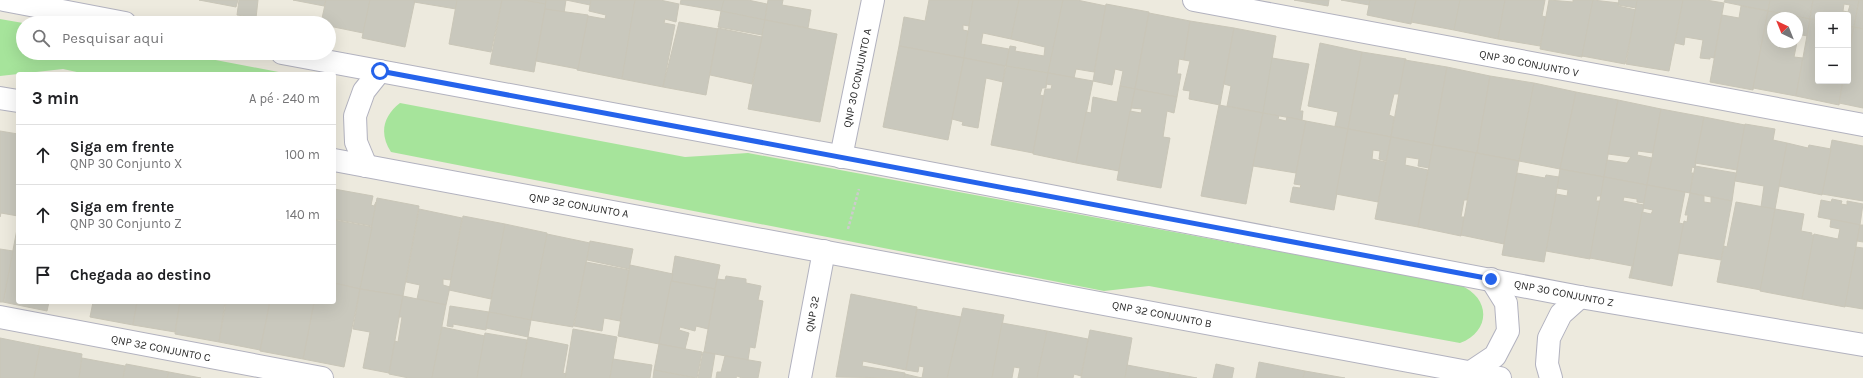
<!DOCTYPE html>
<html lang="pt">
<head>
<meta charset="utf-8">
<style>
  body { margin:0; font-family:Karla,sans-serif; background:#f6f6f6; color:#202124 }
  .controls { position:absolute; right:12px; top:12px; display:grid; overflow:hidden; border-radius:4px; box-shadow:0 4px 16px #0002 }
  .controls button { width:36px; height:36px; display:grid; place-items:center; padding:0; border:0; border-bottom:1px solid #e0e0e0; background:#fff; color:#202124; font:20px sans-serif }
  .compass { position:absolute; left:1767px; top:12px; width:36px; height:36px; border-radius:50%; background:#fff; box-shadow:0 4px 16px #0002; rotate:317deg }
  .stop { position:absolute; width:12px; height:12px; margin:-9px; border:3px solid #2563eb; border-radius:50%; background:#fff }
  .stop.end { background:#2563eb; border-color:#fff; box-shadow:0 1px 4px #0008 }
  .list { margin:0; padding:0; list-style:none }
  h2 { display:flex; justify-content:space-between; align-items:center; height:52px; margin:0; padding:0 16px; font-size:17px }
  h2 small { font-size:13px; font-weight:400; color:#757577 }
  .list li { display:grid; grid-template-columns:26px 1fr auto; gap:12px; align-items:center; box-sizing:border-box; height:60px; padding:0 16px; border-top:1px solid #e0e0e0 }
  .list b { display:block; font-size:15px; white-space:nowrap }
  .list p { margin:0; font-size:13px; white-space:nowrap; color:#757577 }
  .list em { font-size:13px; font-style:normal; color:#757577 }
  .icon { flex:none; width:22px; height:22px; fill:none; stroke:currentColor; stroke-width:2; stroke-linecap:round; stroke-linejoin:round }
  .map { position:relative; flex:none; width:1863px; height:378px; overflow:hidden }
  .search { position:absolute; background:#fff; box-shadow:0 4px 16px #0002; left:16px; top:16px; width:320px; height:44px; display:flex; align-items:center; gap:10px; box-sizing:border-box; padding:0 14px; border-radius:22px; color:#757577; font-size:15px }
  .panel { position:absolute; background:#fff; box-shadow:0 4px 16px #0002; left:16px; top:72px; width:320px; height:232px; border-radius:4px }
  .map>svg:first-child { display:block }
  .green { fill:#a6e49b }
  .building { fill:#c9c8bd; stroke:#c9c6b8; fill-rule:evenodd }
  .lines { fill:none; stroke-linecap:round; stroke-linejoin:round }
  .street-casing { stroke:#b2b2bf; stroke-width:24 }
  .secondary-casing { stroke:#b2b2bf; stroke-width:24 }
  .path { stroke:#ccc; stroke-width:2.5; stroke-dasharray:3 2; stroke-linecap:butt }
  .street { stroke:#fff; stroke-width:22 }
  .secondary { stroke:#fff; stroke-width:22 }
  .route { stroke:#2563eb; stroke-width:5 }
  .labels { text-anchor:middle; stroke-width:3; stroke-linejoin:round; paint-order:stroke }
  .street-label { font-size:11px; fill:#2c2c2c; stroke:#fff }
</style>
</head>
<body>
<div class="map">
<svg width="1863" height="378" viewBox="0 0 1863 378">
  <rect width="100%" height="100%" fill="#edeade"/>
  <!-- green -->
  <g class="green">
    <path d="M0,19L23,23V53H179L289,74H86L63,69L0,76Z"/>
    <path d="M400,103L685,157L748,153L1460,285C1491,298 1491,331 1460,343L1149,286L1104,291L391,152C379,134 383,116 400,103Z"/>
  </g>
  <!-- building -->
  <g class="building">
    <path d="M199,0H238L236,7Z"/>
    <path d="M239,0H258L256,18L237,15Z"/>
    <path d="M293,0H326L324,6Z"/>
    <path d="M326,0H370L363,33L329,26V23H321Z"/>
    <path d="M370,0H415L405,47L362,38Z"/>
    <path d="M415,0H457L456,9L414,2Z"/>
    <path d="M457,0H502L491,52L449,44Z"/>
    <path d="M502,0H524L546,4L534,72L490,64Z"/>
    <path d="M524,0H546V4Z"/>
    <path d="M546,0H591L590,5L566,0L564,13L545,9Z"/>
    <path d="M591,0H635L622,79L577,70L588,16L605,19L606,15L589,11Z"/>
    <path d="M635,0H660L679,4L676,22L665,19L664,23L675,25L663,87L622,79Z"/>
    <path d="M681,0H724L721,11L680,4Z"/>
    <path d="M724,0H748L767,4L765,20L721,11Z"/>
    <path d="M768,0H783L782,5L811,10L808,28L765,20Z"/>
    <path d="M929,0H973L969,26L963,25V30L968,31L964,58L899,46L904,17L925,21Z"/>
    <path d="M973,0H1019L1011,39L983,33L981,44L1009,49L1006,66L964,58Z"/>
    <path d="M1019,0H1063L1048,73L1006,66L1010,46L1016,47L1015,51L1044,56L1045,47L1011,39Z"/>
    <path d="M1063,0H1077L1106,6L1094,72L1076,69L1074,78L1048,73Z"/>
    <path d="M1294,0H1329L1328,6Z"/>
    <path d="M1341,0H1370L1369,5Z"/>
    <path d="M1370,0H1416L1411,24L1367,15Z"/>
    <path d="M1416,0H1460L1454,30L1411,22Z"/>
    <path d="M1460,0H1505L1498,39L1454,30Z"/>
    <path d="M1505,0H1545L1542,16L1546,17L1540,46L1498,39Z"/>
    <path d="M1549,0L1573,2V0H1593L1582,57L1540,49Z"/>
    <path d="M1593,0L1619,3L1618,6L1636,10L1625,64L1582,56Z"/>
    <path d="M1618,0H1638L1636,8L1618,5L1619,0Z"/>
    <path d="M1637,0H1683L1669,71L1626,64Z"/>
    <path d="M1683,0H1706L1724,3L1714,58L1710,57V59L1700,58L1703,40L1685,37L1684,45L1675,43Z"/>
    <path d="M1725,0H1770L1768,11L1724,2Z"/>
    <path d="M1770,0H1813L1810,19L1768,11Z"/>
    <path d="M1813,0H1859L1854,27L1848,26V15H1818V20L1810,19ZM1844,4L1850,5L1848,12L1843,11Z"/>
    <path d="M1859,0H1863V29L1854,27Z"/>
    <path d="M1106,4L1149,12L1135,89L1120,86L1123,71L1115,69L1112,85L1093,81Z"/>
    <path d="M1741,6L1768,11L1753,90L1710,82L1722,15L1739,18Z"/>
    <path d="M545,9L588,15L578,69L536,61Z"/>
    <path d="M721,11L765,20L762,35L718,27Z"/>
    <path d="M1768,11L1810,19L1807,36L1798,34L1797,41V18H1773V42H1797L1794,57L1803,58L1796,96L1753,88Z"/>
    <path d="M1149,13L1190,21L1184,60L1179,59L1177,74H1181L1177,97L1135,89Z"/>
    <path d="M1810,19L1818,20V81H1843L1839,105L1796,96Z"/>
    <path d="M765,20L837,34L820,122L748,109Z"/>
    <path d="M1190,21L1234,28L1220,105L1189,99L1190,91L1183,90L1190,61L1184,60Z"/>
    <path d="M679,22L718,29L706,95L663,87Z"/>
    <path d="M1848,26L1854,27L1848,56Z"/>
    <path d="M1854,27L1863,29V108L1839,103L1843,81H1848V56Z"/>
    <path d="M718,28L762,37L752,84L710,75Z"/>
    <path d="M1234,28L1276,36L1263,113L1227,106L1231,86L1224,84Z"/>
    <path d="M1320,43L1362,52L1348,129L1335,126L1338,112L1308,106Z"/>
    <path d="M899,46L964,58L948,140L883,127Z"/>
    <path d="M1362,52L1406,59L1399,94H1394L1389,115L1394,117L1391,137L1348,129Z"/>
    <path d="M964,58L1005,66L1003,82L986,78L978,128L962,125L963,122L952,119Z"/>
    <path d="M1272,58L1309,64L1300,111H1303L1302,120L1263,113Z"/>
    <path d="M1405,60L1447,67L1433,145L1391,137Z"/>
    <path d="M1006,66L1048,73L1046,88H1042L1040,95L1044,96L1033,153L991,145Z"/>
    <path d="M1447,67L1490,76L1477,153L1433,145Z"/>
    <path d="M1048,73L1093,81L1076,163L1033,154L1045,89H1051L1052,85L1046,84Z"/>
    <path d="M1490,76L1534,83L1519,161L1477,153Z"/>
    <path d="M1534,83L1576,92L1560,169L1519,161Z"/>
    <path d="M1120,86L1135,89L1119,171L1076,163L1086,112L1091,113L1093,97L1117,102Z"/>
    <path d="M1135,89L1177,97L1174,113L1167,111L1163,137L1170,138L1161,188L1117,180L1130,111L1141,113L1142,109L1131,108Z"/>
    <path d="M1576,92L1618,100L1604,177L1560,169Z"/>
    <path d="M1618,100L1661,109L1653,153L1638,151L1637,155L1652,158L1647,185L1604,177L1607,160L1627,163L1631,157L1608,154Z"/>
    <path d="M1219,105L1263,113L1246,204L1201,196Z"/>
    <path d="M1661,109L1704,117L1695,168L1692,167L1691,173H1693L1690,193L1647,185Z"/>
    <path d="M1263,113L1279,116L1278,119L1286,121L1287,117L1306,121L1296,173L1253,166Z"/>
    <path d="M1704,117L1745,125L1737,170L1695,163Z"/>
    <path d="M1306,121L1348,129L1334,210L1290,202L1293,187L1300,188L1301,185L1294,184Z"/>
    <path d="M1745,124L1775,129L1773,140L1787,143L1775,209L1761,207L1764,186L1735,181Z"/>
    <path d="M1348,129L1391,137L1386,161L1379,159L1380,151L1373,150L1372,159L1386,162L1378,202L1336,194Z"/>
    <path d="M0,131L18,134V216L1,213L0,217Z"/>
    <path d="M1391,137L1433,145L1429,168L1418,166L1419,159L1406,157L1405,165L1428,170L1418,227L1375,219Z"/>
    <path d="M1832,140L1863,146V201L1822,194Z"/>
    <path d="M1787,143L1808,148L1809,145L1831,149L1822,195L1779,186Z"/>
    <path d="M1433,145L1476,153L1467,200H1464L1461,217H1464L1461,236L1418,227Z"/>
    <path d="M1476,153L1519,161L1504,244L1461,235Z"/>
    <path d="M1695,166L1736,173L1732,201L1690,193Z"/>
    <path d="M1560,169L1604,177L1601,196H1597L1596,201H1600L1590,259L1546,251L1556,194L1567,196L1568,190L1557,188Z"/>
    <path d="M1517,173L1545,178L1546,175L1559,177L1544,262L1502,255Z"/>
    <path d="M1604,177L1647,185L1644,203L1637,202V199L1624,197L1623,201L1644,205L1631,278H1629L1632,266L1590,258Z"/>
    <path d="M1647,185L1685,192L1679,223L1684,224L1672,286L1631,278L1642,212L1651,214L1653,210L1643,208Z"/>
    <path d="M334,189L373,196L371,205L374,206L376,202L372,226L334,219Z"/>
    <path d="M1690,193L1704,196V202L1711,203V197L1732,201L1721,260L1678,253L1684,221L1687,222L1688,215H1685Z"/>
    <path d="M377,198L419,206L403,296L360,289Z"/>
    <path d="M1832,199L1842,201L1841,204L1847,205V201L1863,204L1860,225L1818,217L1821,200L1831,202Z"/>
    <path d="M1736,202L1775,209L1761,290L1717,282L1724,246L1727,247Z"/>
    <path d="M419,209L462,218L451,280L443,279V285L450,287L446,305L417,299L420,285L406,282Z"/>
    <path d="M1775,209L1804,214L1801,231L1812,233L1811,235H1814L1802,299L1760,291Z"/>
    <path d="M463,216L505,224L491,299L449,290Z"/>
    <path d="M1831,219L1860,225L1845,307L1802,299L1814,234L1838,239L1840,229L1830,227Z"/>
    <path d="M334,220L372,227L360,289L334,283Z"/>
    <path d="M18,224V302H49L47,311L3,302Z"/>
    <path d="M505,224L547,233L531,320L489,312Z"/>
    <path d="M1860,225H1863V242L1857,241Z"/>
    <path d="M547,234L590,243L573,327L531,320Z"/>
    <path d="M590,241L633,249L629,269L587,260Z"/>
    <path d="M1856,247L1863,248V309L1845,306Z"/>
    <path d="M0,249L13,251L3,302H0Z"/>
    <path d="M675,256L720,265L715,289L671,281Z"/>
    <path d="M586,262L629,270L620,321L604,318L602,331L574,326Z"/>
    <path d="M630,265L673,274L659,344L618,336Z"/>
    <path d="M726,276L746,279V283L761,286L758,300L763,301L755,348L750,347L748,360L704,352L717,279L725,280Z"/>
    <path d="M671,281L715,289L708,329L696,326L695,331L680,327L679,330L689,333L685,349L659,344Z"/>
    <path d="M334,283L360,289L344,367L303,359L314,302H334Z"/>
    <path d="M360,289L403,296L389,373L363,368L370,332L353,329Z"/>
    <path d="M851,294L917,307L906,370L863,361L862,366L905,373L904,378L836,377Z"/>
    <path d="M403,296L446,305L432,378H409L389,374L395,341L398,342L402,317H399Z"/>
    <path d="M93,302H137L133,325L90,317Z"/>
    <path d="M137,302H180L175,332L133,325Z"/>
    <path d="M180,302H225L219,342L175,334Z"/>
    <path d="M226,302H270L260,350L219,342Z"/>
    <path d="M270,302H314L303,359L260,351Z"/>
    <path d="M450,306L489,312L486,330L453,324V327L447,326Z"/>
    <path d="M963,308L1004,315L992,378H947Z"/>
    <path d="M917,309L961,317L947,378H904L905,374L922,378L924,367L919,366L918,372L906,370Z"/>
    <path d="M489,312L531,320L528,337L486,328Z"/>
    <path d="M1002,323L1047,331L1037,378H1018L1020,368L1014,367L1012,378H992Z"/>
    <path d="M442,327L485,336L477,378H432Z"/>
    <path d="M573,329L617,337L610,378H565Z"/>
    <path d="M1090,330L1132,338L1125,378H1081Z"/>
    <path d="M1047,331L1088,339L1081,376L1074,374L1073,378H1037Z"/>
    <path d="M485,333L527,340L521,378H477Z"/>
    <path d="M528,337L568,345L563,373L566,374L565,378H521Z"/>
    <path d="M0,338L40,346L34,378H0Z"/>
    <path d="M659,344L702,352L697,378L654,370Z"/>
    <path d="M40,346L82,354L79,378H34Z"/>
    <path d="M703,352L715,354L711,378H698Z"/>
    <path d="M725,356L761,362L758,378H742L737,376L736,378H716L717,372H721Z"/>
    <path d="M82,358L125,366L123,378H79Z"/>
    <path d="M613,359L652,365L650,378H610Z"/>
    <path d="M1259,362L1305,371L1303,378H1256Z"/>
    <path d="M126,364L169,372L167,378H123Z"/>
    <path d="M1216,364L1234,368L1232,378H1213Z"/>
    <path d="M1127,365L1170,373L1169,378H1125Z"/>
    <path d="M654,370L695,378H653Z"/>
    <path d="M1305,371L1345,378H1303Z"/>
    <path d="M169,372L201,378H167Z"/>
    <path d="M1170,373L1197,378H1169Z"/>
  </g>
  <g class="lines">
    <defs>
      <g id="street">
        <path d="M1194,0L1863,125"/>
        <path d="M841,157L873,0"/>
        <path d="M0,317L322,378"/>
        <path d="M800,378L824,251"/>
      </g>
      <g id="secondary">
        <path d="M4,0L125,23"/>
        <path d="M282,53L866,161L1580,297L1863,345"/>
        <path d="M0,98L18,101"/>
        <path d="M334,160L1500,378"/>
        <path d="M366,166L356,142L355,116L364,91L380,71"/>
        <path d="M1471,372L1495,356L1508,331L1506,303L1491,279"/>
        <path d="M1551,378L1547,364L1549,338L1561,314L1580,297"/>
      </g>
    </defs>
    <!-- street casing -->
    <use href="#street" class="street-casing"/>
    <!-- secondary casing -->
    <use href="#secondary" class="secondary-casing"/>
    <!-- path -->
    <path class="path" d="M848,229L859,189"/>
    <!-- street -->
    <use href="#street" class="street"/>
    <!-- secondary -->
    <use href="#secondary" class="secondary"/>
  </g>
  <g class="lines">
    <!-- route -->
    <path class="route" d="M380,71L1491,279"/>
  </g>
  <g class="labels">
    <!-- street labels -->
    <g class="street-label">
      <text transform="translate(1529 63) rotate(11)" y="4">QNP 30 CONJUNTO V</text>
      <text transform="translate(857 78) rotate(-78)" y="4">QNP 30 CONJUNTO A</text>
      <text transform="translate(579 205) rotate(10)" y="4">QNP 32 CONJUNTO A</text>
      <text transform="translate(1564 293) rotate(11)" y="4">QNP 30 CONJUNTO Z</text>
      <text transform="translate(812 314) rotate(-80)" y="4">QNP 32</text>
      <text transform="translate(1162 314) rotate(11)" y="4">QNP 32 CONJUNTO B</text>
      <text transform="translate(161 348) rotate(11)" y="4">QNP 32 CONJUNTO C</text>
    </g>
  </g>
</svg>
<div class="controls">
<button>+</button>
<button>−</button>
</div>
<svg class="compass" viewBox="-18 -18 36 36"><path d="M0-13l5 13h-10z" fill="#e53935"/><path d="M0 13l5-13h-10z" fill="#757577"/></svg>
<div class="stop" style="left:380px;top:71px"></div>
<div class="stop end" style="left:1491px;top:279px"></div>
<div class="search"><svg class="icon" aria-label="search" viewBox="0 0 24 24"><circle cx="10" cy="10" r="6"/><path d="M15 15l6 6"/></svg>Pesquisar aqui</div>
<section class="panel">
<h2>3 min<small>A pé · 240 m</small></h2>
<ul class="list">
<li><svg class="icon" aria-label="ahead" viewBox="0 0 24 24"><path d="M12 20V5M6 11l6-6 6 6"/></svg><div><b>Siga em frente</b><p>QNP 30 Conjunto X</p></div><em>100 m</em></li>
<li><svg class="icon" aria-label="ahead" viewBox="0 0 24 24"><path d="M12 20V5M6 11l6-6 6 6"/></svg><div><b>Siga em frente</b><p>QNP 30 Conjunto Z</p></div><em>140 m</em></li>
<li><svg class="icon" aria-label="arrive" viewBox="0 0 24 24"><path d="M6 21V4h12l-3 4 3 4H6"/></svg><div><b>Chegada ao destino</b></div></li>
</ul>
</section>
</div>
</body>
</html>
